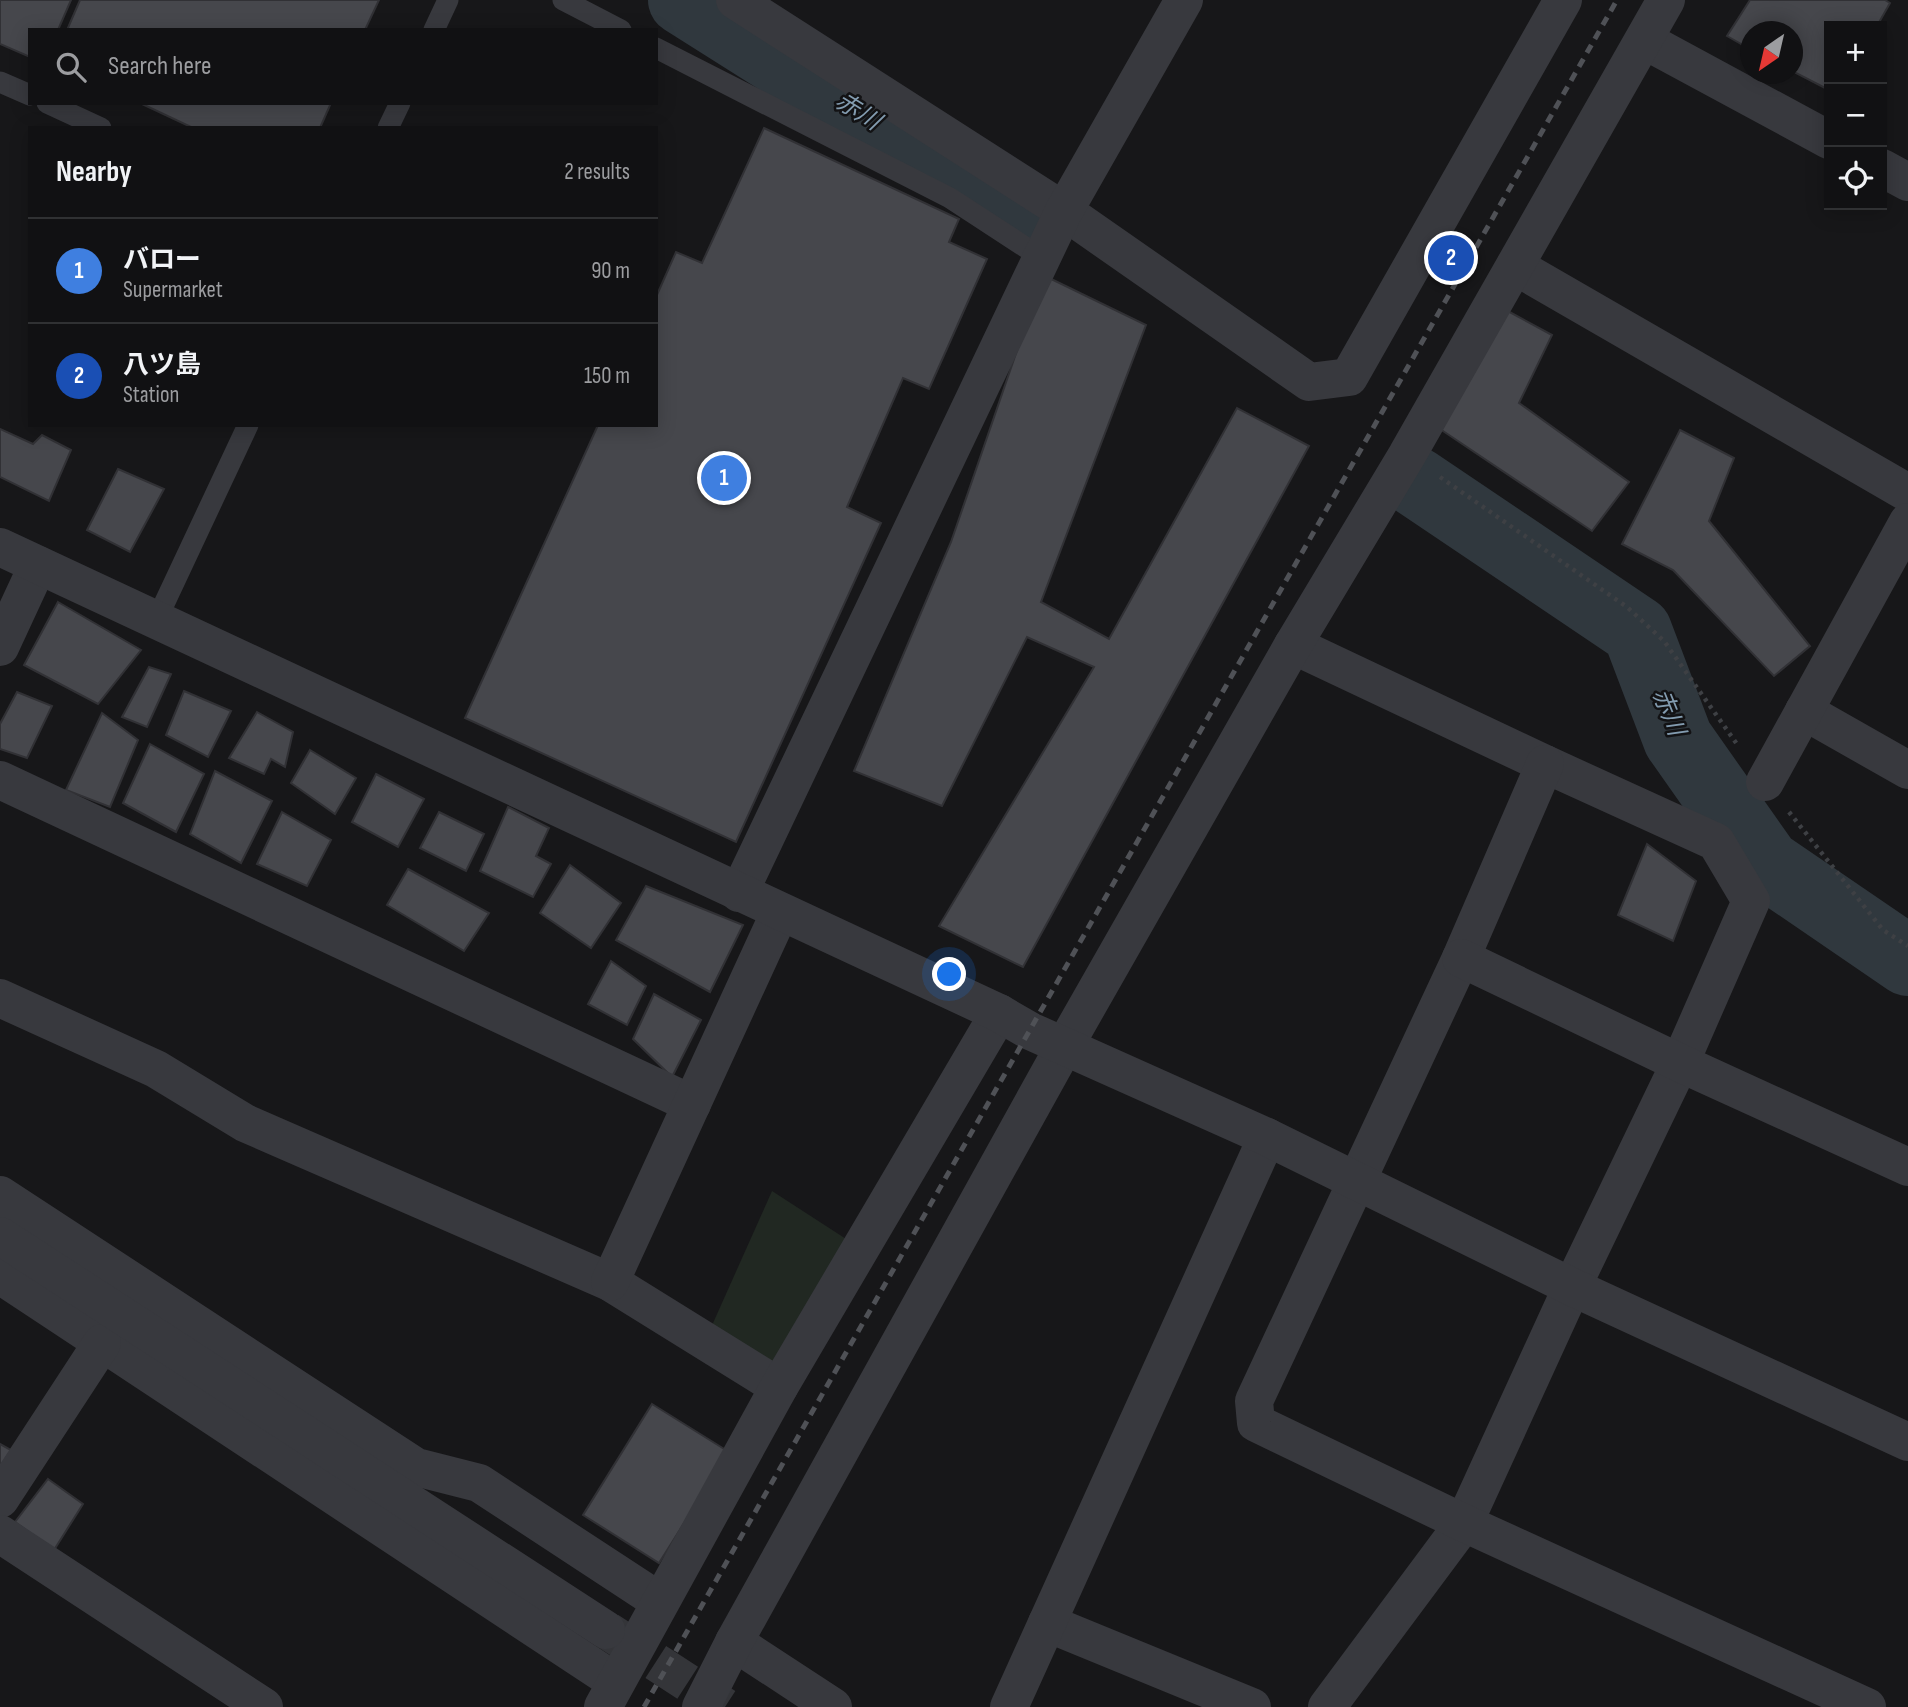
<!DOCTYPE html>
<html lang="en">
<head>
<meta charset="utf-8">
<style>
  body { margin:0; font-family:"Sofia Sans Condensed","Noto Sans JP",sans-serif; background:#1a1a1c; color:#f1f3f6 }
  .controls { position:absolute; right:21px; top:21px; display:grid; overflow:hidden; border-radius:0px; box-shadow:0 4px 18px #0003 }
  .controls button { width:63px; height:63px; display:grid; place-items:center; padding:0; border:0; border-bottom:2px solid #303133; background:#111113; color:#f1f3f6; font:35px sans-serif }
  .compass { position:absolute; left:1740px; top:21px; width:63px; height:63px; border-radius:50%; background:#111113; box-shadow:0 4px 18px #0003; rotate:214deg }
  .you { position:absolute; left:950px; top:975px; width:24px; height:24px; margin:-18px; border:5px solid #fff; border-radius:50%; background:#1a73e8; box-shadow:0 0 0 10px #1a73e833 }
  .badge { display:grid; place-items:center; width:46px; height:46px; border-radius:50%; background:#0b8043; color:#fff; font-size:23px; font-weight:700 }
  .pin { position:absolute; translate:-50% -50%; border:4px solid #fff; box-shadow:0 2px 7px #0006 }
  .list { margin:0; padding:0; list-style:none }
  h2 { display:flex; justify-content:space-between; align-items:center; height:91px; margin:0; padding:0 28px; font-size:30px }
  h2 small { font-size:23px; font-weight:400; color:#9c9da0 }
  .list li { display:grid; grid-template-columns:46px 1fr auto; gap:21px; align-items:center; box-sizing:border-box; height:105px; padding:0 28px; border-top:2px solid #303133 }
  .list b { display:block; font-size:26px; white-space:nowrap }
  .list p { margin:0; font-size:23px; white-space:nowrap; color:#9c9da0 }
  .list em { font-size:23px; font-style:normal; color:#9c9da0 }
  .icon { flex:none; width:38px; height:38px; fill:none; stroke:currentColor; stroke-width:2; stroke-linecap:round; stroke-linejoin:round }
  .map { position:relative; flex:none; width:1908px; height:1707px; overflow:hidden }
  .search { position:absolute; background:#111113; box-shadow:0 4px 18px #0003; left:28px; top:28px; width:630px; height:77px; display:flex; align-items:center; gap:18px; box-sizing:border-box; padding:0 24px; border-radius:0px; color:#9c9da0; font-size:26px }
  .panel { position:absolute; background:#111113; box-shadow:0 4px 18px #0003; left:28px; top:126px; width:630px; height:301px; border-radius:0px }
  .map>svg:first-child { display:block }
  .green { fill:#212822 }
  .lines { fill:none; stroke-linecap:round; stroke-linejoin:round }
  .river { stroke:#30383e; stroke-width:70 }
  .building { fill:#46474c; stroke:#313135; stroke-width:2 }
  .tertiary-tunnel { stroke:#343539; stroke-width:38; stroke-dasharray:38 19; stroke-linecap:butt }
  .path { stroke:#3e4044; stroke-width:4.5; stroke-dasharray:3.5 5; stroke-linecap:butt }
  .service { stroke:#38393e; stroke-width:21 }
  .minor { stroke:#38393e; stroke-width:38 }
  .tertiary { stroke:#38393e; stroke-width:38 }
  .rail { stroke:#4f5156; stroke-width:5; stroke-dasharray:9 7; stroke-linecap:butt }
  .labels { text-anchor:middle; stroke-width:5; stroke-linejoin:round; paint-order:stroke }
  .water-label { font-size:24px; font-style:italic; fill:#839cb0; stroke:#121214 }
</style>
</head>
<body>
<div class="map">
<svg width="1908" height="1707" viewBox="0 0 1908 1707">
  <rect width="100%" height="100%" fill="#171719"/>
  <!-- green -->
  <path class="green" d="M772,1191L860,1248L779,1387L705,1341Z"/>
  <g class="lines">
    <!-- river -->
    <g class="river">
      <path d="M683,0L1033,221"/>
      <path d="M1416,482L1637,631L1678,739L1766,864L1908,961"/>
    </g>
  </g>
  <!-- building -->
  <g class="building">
    <path d="M0,0H71L58,30H30V57L0,44Z"/>
    <path d="M80,0H379L365,30H67Z"/>
    <path d="M1750,0H1885L1890,3L1877,26H1829V90L1792,71V32H1750V49L1727,36Z"/>
    <path d="M140,103H331L320,128H193Z"/>
    <path d="M764,128L959,219L949,242L987,259L929,389L903,378L847,507L881,523L736,842L465,718L598,425H656V297L676,252L702,263Z"/>
    <path d="M1043,275L1146,325L1041,602L1109,639L1237,408L1309,446L1023,967L939,926L1094,667L1027,637L942,806L854,771L951,542Z"/>
    <path d="M1504,309L1552,335L1519,403L1629,482L1592,531L1440,429Z"/>
    <path d="M0,429L33,444L42,435L71,450L49,501L0,477Z"/>
    <path d="M1680,430L1734,458L1709,521L1810,646L1774,676L1673,570L1622,544Z"/>
    <path d="M118,469L164,489L130,552L87,530Z"/>
    <path d="M58,602L141,650L98,704L24,665Z"/>
    <path d="M149,667L171,674L147,727L122,717Z"/>
    <path d="M184,691L231,711L208,757L166,735Z"/>
    <path d="M17,692L52,706L27,758L0,749V724Z"/>
    <path d="M257,712L293,732L285,767L271,759L264,774L229,758Z"/>
    <path d="M102,713L138,740L110,807L66,790Z"/>
    <path d="M150,744L204,774L176,832L123,803Z"/>
    <path d="M310,750L356,778L335,814L291,783Z"/>
    <path d="M215,771L272,801L241,863L190,834Z"/>
    <path d="M376,774L424,799L398,847L352,822Z"/>
    <path d="M508,807L549,828L536,856L551,864L533,897L480,871Z"/>
    <path d="M282,812L331,840L307,886L257,864Z"/>
    <path d="M439,812L484,834L466,871L420,848Z"/>
    <path d="M1647,844L1696,881L1673,941L1618,915Z"/>
    <path d="M570,865L621,903L591,948L540,913Z"/>
    <path d="M408,869L489,913L464,951L387,905Z"/>
    <path d="M646,886L743,925L710,992L616,940Z"/>
    <path d="M611,961L646,986L627,1025L588,1004Z"/>
    <path d="M654,994L701,1020L672,1077L633,1039Z"/>
    <path d="M652,1404L729,1452L659,1563L583,1515Z"/>
    <path d="M0,1444L11,1450L0,1467Z"/>
    <path d="M48,1479L83,1504L54,1550L15,1522Z"/>
  </g>
  <g class="lines">
    <!-- tertiary-tunnel -->
    <path class="tertiary-tunnel" d="M608,1631L725,1707"/>
    <!-- path -->
    <g class="path">
      <path d="M1440,477L1627,607L1664,641L1739,747"/>
      <path d="M1789,812L1883,930L1908,946"/>
    </g>
    <!-- service -->
    <g class="service">
      <path d="M563,0L621,30"/>
      <path d="M434,30L448,0"/>
      <path d="M656,48L950,198L1042,258"/>
      <path d="M0,82L30,95"/>
      <path d="M47,103L101,128"/>
      <path d="M388,128L400,103"/>
      <path d="M156,621L248,425"/>
    </g>
    <!-- minor -->
    <g class="minor">
      <path d="M735,0L1064,211L1309,382L1349,377L1563,0"/>
      <path d="M1644,40L1829,140"/>
      <path d="M1882,168L1908,182"/>
      <path d="M1515,266L1908,493"/>
      <path d="M1293,645L1545,764L1716,842L1751,901L1680,1063L1572,1287L1464,1523L1327,1707"/>
      <path d="M0,647L38,565"/>
      <path d="M1804,711L1908,770"/>
      <path d="M1545,764L1461,958L1254,1401L1256,1423L1464,1523L1867,1707"/>
      <path d="M0,780L692,1104"/>
      <path d="M1765,782L1908,522"/>
      <path d="M739,893L1064,211L1184,0"/>
      <path d="M1461,958L1680,1063L1908,1167"/>
      <path d="M0,998L156,1069L245,1123L610,1282L779,1387"/>
      <path d="M0,1195L416,1467L479,1483L659,1601"/>
      <path d="M0,1275L616,1682"/>
      <path d="M610,1282L780,912"/>
      <path d="M0,1499L102,1343"/>
      <path d="M0,1534L264,1707"/>
      <path d="M1047,1623L1252,1707"/>
      <path d="M734,1642L833,1707"/>
      <path d="M603,1707L779,1387L999,1013"/>
      <path d="M701,1707L734,1642L1064,1047L1293,645L1407,455L1666,0"/>
      <path d="M1009,1707L1267,1137"/>
    </g>
    <!-- tertiary -->
    <g class="tertiary">
      <path d="M0,547L999,1013L1030,1031L1267,1137L1572,1287L1908,1442"/>
      <path d="M0,1236L606,1630"/>
    </g>
    <!-- rail -->
    <path class="rail" d="M644,1707L1617,0"/>
  </g>
  <g class="labels">
    <!-- water labels -->
    <g class="water-label">
      <text transform="translate(858 111) rotate(32)" y="8">赤川</text>
      <text transform="translate(1669 712) rotate(68)" y="8">赤川</text>
    </g>
  </g>
</svg>
<div class="controls">
<button>+</button>
<button>−</button>
<button><svg class="icon" aria-label="locate" viewBox="0 0 24 24"><circle cx="12" cy="12" r="6"/><path d="M12 2v4M12 18v4M2 12h4M18 12h4"/></svg></button>
</div>
<svg class="compass" viewBox="-18 -18 36 36"><path d="M0-13l5 13h-10z" fill="#e53935"/><path d="M0 13l5-13h-10z" fill="#9c9da0"/></svg>
<div class="you"></div>
<div class="pin badge" style="left:724px;top:478px;background:#3f7fe0">1</div>
<div class="pin badge" style="left:1451px;top:258px;background:#1a4fb4">2</div>
<div class="search"><svg class="icon" aria-label="search" viewBox="0 0 24 24"><circle cx="10" cy="10" r="6"/><path d="M15 15l6 6"/></svg>Search here</div>
<section class="panel">
<h2>Nearby<small>2 results</small></h2>
<ul class="list">
<li><span class="badge" style="background:#3f7fe0">1</span><div><b>バロー</b><p>Supermarket</p></div><em>90 m</em></li>
<li><span class="badge" style="background:#1a4fb4">2</span><div><b>八ツ島</b><p>Station</p></div><em>150 m</em></li>
</ul>
</section>
</div>
</body>
</html>
